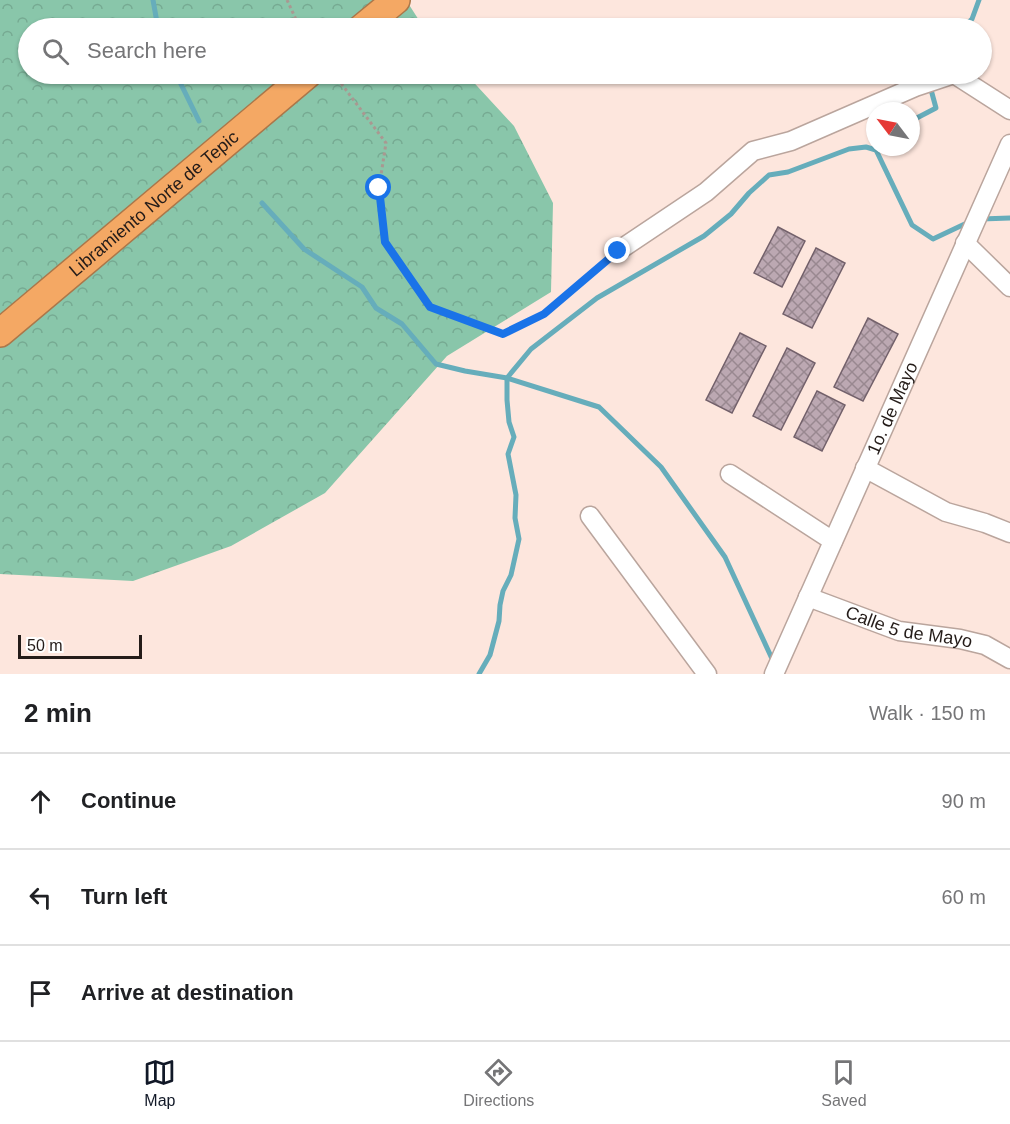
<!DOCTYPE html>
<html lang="en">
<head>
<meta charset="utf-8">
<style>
  body { margin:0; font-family:Helvetica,sans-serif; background:#f2f2f2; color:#202124 }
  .compass { position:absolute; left:866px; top:102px; width:54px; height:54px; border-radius:50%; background:#fff; box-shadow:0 2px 4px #0004; rotate:302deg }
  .scale { position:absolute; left:18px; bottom:15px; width:124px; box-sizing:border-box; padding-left:6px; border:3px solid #241c19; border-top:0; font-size:16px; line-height:21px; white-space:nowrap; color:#241c19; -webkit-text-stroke:4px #fff; paint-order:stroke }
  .stop { position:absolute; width:18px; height:18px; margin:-14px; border:4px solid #1a73e8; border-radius:50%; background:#fff }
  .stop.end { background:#1a73e8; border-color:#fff; box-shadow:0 2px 6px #0008 }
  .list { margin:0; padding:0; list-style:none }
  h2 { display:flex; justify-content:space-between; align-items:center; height:78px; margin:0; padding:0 24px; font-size:26px }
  h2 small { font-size:20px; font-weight:400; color:#757577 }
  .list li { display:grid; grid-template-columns:39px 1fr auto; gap:18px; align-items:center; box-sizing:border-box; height:96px; padding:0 24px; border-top:2px solid #e0e0e0 }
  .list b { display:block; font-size:22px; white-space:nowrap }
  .list em { font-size:20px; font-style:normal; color:#757577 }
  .icon { flex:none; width:33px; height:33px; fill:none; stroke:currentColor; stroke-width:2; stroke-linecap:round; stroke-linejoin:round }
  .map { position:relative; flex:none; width:1010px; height:674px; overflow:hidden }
  .search { position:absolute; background:#fff; box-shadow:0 2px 4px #0004; left:18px; right:18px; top:18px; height:66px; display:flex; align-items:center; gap:15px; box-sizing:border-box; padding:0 21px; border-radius:33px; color:#757577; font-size:22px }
  .sheet { height:366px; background:#fff }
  nav { display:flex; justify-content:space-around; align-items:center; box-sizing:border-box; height:84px; border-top:2px solid #e0e0e0; background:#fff; font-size:16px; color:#757577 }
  nav a { display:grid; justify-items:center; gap:3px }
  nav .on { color:#111827 }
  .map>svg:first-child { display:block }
  .forest { fill:url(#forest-crowns) }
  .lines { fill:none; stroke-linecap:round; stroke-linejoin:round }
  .stream { stroke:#66adbb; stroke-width:5 }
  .building { fill:url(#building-cross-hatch); stroke:#73616b; stroke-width:1.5 }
  .minor-casing { stroke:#baa59d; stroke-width:21 }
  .highway-casing { stroke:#ab774a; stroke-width:30 }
  .path { stroke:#a99891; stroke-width:3; stroke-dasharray:3 3; stroke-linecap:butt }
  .minor { stroke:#fff; stroke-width:18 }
  .highway { stroke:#f4a864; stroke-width:27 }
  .route { stroke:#1a73e8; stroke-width:8 }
  .labels { text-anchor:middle; stroke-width:6; stroke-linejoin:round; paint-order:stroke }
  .street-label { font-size:18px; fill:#241c19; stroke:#fff }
</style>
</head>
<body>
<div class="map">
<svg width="1010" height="674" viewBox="0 0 1010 674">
  <defs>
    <pattern id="forest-crowns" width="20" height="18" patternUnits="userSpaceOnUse" patternTransform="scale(1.5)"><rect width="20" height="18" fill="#89c6aa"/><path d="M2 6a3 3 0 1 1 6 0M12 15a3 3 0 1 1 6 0" fill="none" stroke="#76aa92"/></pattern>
    <pattern id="building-cross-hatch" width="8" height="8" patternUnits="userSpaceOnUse" patternTransform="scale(1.5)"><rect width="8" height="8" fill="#bca8b2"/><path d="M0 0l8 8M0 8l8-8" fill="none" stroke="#998890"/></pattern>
  </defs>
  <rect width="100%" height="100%" fill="#fde6dd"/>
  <!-- forest -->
  <path class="forest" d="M0,0H406L424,28H28V74H466L514,126L553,203L551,292L447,356L325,493L231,546L133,581L0,574Z"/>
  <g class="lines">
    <!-- stream -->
    <g class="stream">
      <path d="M153,0L158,28"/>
      <path d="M963,28L972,19L979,0"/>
      <path d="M176,74L199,121"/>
      <path d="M911,121L936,108L930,86"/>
      <path d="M262,203L304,249L362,287L376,308L402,324L436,364L465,371L507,378L599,407L661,467L725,557L774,663"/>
      <path d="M981,219L1010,218"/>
      <path d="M479,674L490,655L499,621L500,605L503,591L511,575L519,539L515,518L516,495L508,454L514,437L509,422L507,400V378L531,349L597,298L704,236L731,214L749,193L769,175L788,172L849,149L866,147L876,150L912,225L933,239L969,222"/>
    </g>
  </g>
  <!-- building -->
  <g class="building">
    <path d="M778,227L805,241L782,287L754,273Z"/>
    <path d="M816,248L845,263L812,328L783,314Z"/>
    <path d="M868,318L898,334L863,401L834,387Z"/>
    <path d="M740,333L766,346L732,413L706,400Z"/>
    <path d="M787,348L815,363L781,430L753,416Z"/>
    <path d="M817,391L845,405L822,451L794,437Z"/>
  </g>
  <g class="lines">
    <defs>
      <g id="minor">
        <path d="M965,243L1010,287"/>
        <path d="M618,251L706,192L753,151L791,141L915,87L954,74L1010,110"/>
        <path d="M865,468L946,512L985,523L1010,533"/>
        <path d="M730,474L833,541"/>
        <path d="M590,516L707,674"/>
        <path id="s1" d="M808,597L899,631L960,639L985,645L1010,659"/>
        <path id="s2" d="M774,674L1010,144"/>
      </g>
      <g id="highway">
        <path d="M362,28L396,0"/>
        <path id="s3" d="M0,333L308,74"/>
      </g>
    </defs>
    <!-- minor casing -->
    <use href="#minor" class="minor-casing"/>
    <!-- highway casing -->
    <use href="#highway" class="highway-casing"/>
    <!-- path -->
    <g class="path">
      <path d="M287,0L300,28"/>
      <path d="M334,74L386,143L379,188L385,242L430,307L503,334L544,314L605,262"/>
    </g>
    <!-- minor -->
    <use href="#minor" class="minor"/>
    <!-- highway -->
    <use href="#highway" class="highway"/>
  </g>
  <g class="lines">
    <!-- route -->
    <path class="route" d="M379,188L385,242L430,307L503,334L544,314L618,251"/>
  </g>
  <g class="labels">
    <!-- street labels -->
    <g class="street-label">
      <text dy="6" stroke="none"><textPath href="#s3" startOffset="201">Libramiento Norte de Tepic</textPath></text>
      <text dy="6" stroke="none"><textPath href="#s2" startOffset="291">1o. de Mayo</textPath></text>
      <text dy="6" stroke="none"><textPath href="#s1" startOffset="106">Calle 5 de Mayo</textPath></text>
    </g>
  </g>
</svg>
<svg class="compass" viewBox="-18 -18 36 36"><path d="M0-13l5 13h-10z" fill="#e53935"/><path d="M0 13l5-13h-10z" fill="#757577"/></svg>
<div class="scale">50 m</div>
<div class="stop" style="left:379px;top:188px"></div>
<div class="stop end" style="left:618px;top:251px"></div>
<div class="search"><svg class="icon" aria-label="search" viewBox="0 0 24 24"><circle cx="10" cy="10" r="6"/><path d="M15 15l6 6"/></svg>Search here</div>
</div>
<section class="sheet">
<h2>2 min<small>Walk · 150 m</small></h2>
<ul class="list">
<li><svg class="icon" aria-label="ahead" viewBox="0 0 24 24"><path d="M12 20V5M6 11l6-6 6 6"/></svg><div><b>Continue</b></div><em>90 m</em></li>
<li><svg class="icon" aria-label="left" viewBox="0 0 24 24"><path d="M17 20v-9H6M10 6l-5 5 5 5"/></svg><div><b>Turn left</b></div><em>60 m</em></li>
<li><svg class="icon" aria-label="arrive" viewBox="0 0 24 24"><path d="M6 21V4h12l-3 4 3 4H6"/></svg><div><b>Arrive at destination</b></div></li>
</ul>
</section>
<nav>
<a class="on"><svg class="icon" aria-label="map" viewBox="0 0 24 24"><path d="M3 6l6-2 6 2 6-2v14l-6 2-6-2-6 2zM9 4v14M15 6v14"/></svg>Map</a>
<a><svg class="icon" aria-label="directions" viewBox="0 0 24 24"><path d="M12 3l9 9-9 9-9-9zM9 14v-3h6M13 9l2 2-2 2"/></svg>Directions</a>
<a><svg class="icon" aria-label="saved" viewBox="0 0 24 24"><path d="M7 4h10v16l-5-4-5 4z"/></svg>Saved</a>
</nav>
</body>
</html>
